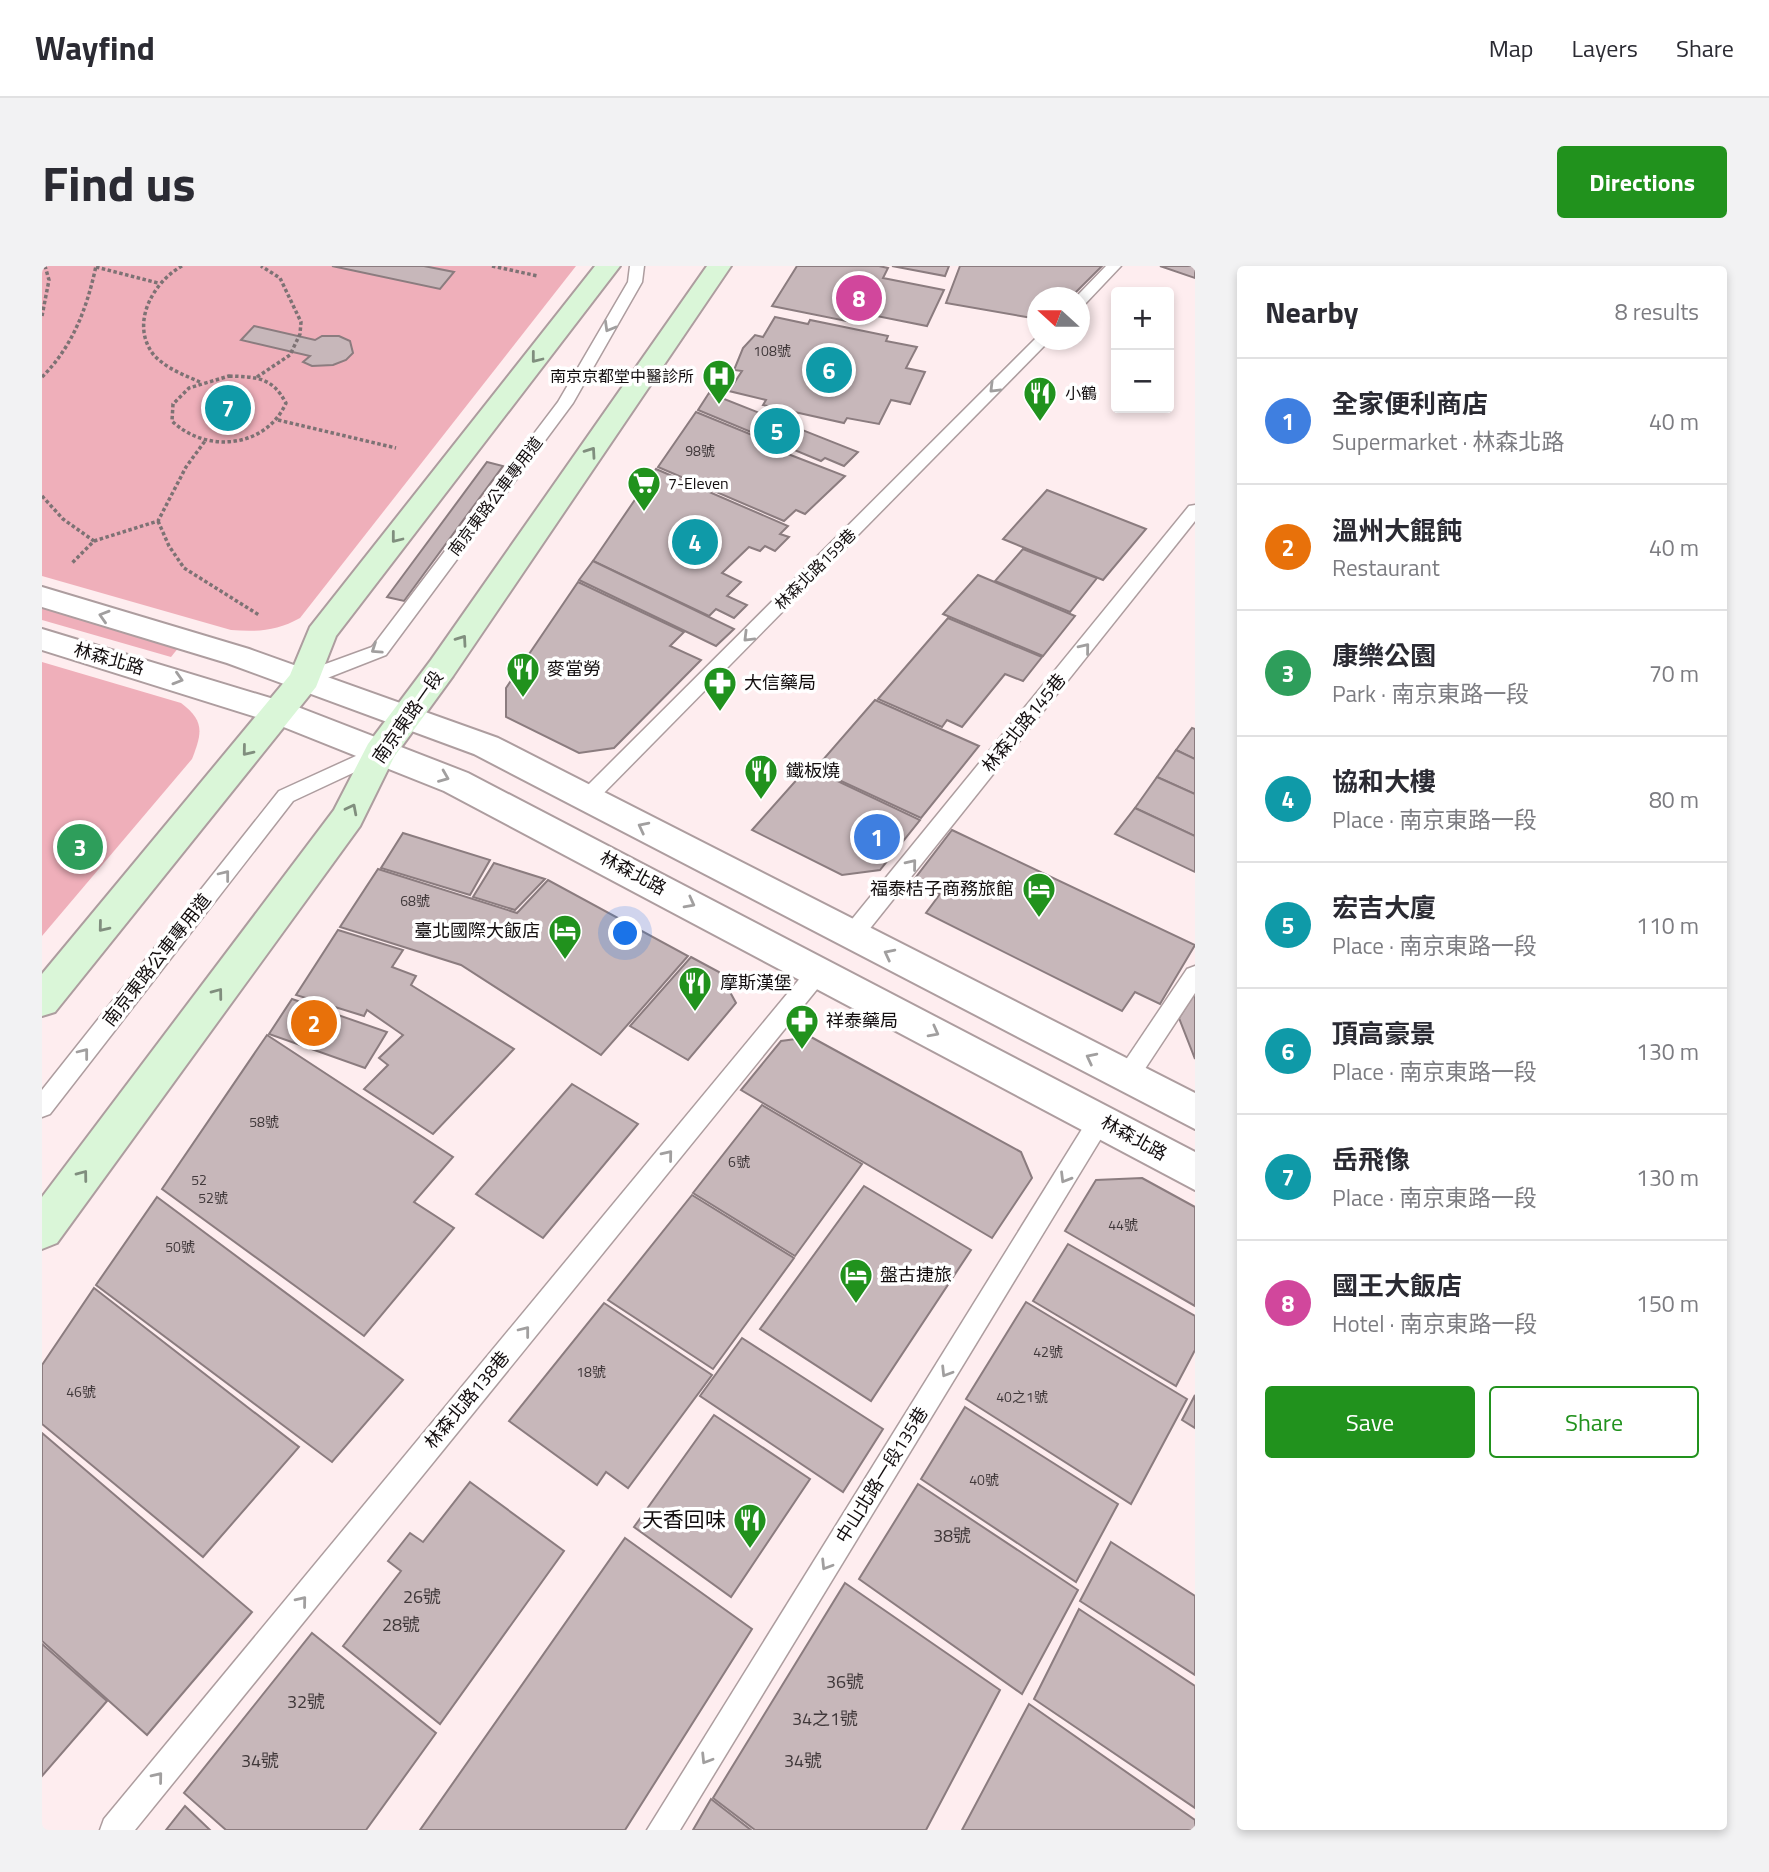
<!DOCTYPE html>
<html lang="en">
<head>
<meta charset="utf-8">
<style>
  body { margin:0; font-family:"Titillium Web","Noto Sans TC",sans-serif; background:#f2f2f3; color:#2b2b33 }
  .controls { position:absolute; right:21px; top:21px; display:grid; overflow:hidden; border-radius:7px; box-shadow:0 4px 10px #0003 }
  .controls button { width:63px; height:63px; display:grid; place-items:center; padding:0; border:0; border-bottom:2px solid #e1e1e2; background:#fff; color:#2b2b33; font:35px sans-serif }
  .compass { position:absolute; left:985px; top:21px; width:63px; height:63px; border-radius:50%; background:#fff; box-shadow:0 4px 10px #0003; rotate:291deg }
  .you { position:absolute; left:584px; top:668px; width:24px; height:24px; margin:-18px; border:5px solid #fff; border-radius:50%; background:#1a73e8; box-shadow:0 0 0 10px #1a73e833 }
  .badge { display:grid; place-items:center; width:46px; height:46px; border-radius:50%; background:#21921d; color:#fff; font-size:23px; font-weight:700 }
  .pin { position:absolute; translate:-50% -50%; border:4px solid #fff; box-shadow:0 2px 7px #0006 }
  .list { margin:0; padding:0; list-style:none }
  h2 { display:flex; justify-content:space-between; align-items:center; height:91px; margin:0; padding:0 28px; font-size:30px }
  h2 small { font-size:23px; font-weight:400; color:#7c7c81 }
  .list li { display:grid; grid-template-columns:46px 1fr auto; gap:21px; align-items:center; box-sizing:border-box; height:126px; padding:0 28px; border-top:2px solid #e1e1e2 }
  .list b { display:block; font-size:26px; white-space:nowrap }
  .list p { margin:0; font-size:23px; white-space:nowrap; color:#7c7c81 }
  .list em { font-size:23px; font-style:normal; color:#7c7c81 }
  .actions { display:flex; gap:14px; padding:21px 28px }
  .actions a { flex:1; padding:16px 0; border:2px solid #21921d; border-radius:7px; text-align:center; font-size:24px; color:#21921d }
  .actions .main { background:#21921d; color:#fff }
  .map { position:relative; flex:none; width:1153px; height:1564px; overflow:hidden; border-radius:7px }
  header { display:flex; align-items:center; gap:42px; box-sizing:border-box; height:98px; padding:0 35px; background:#fff; border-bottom:2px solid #e1e1e2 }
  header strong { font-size:33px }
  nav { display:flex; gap:38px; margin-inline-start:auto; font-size:24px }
  .intro { display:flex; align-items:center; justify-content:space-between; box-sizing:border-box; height:168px; padding:0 42px }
  h1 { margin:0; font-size:49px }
  .button { padding:18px 32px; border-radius:7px; background:#21921d; color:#fff; font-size:24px; font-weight:700 }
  main { display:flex; gap:42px; padding:0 42px }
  aside { flex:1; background:#fff; border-radius:7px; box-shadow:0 4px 10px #0003 }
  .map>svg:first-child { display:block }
  .green { fill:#efafba }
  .building { fill:#c7b7ba; stroke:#8b7c7f; stroke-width:2 }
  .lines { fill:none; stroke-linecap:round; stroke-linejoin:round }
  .service-casing { stroke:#ad9d9f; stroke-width:3 }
  .tertiary-casing { stroke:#ad9d9f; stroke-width:4 }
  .secondary-casing { stroke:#ad9d9f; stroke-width:4 }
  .path { stroke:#7d7274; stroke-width:3.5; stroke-dasharray:3.5 2.5; stroke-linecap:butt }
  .service { fill:#fff; fill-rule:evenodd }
  .tertiary { fill:#fff; fill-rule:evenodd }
  .secondary { fill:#daf6d8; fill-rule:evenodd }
  .oneway { stroke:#a19f9f }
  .oneway2 { stroke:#808e7e }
  .labels { text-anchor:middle; stroke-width:7; stroke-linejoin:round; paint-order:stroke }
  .number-label { font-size:14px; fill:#40383a }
  .far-poi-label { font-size:16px; fill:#130e0f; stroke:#fff; text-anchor:start }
  .far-street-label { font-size:16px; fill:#130e0f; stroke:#fff }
  .street-label { font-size:18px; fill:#130e0f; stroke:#fff }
  .poi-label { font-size:18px; fill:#130e0f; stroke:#fff; text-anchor:start }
  .near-number-label { font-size:18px; fill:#40383a }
  .near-poi-label { font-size:21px; fill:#130e0f; stroke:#fff; text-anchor:end }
</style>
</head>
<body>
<header>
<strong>Wayfind</strong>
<nav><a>Map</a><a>Layers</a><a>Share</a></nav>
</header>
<div class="intro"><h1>Find us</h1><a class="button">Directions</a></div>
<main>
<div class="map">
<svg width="1153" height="1564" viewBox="0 0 1153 1564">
  <rect width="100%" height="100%" fill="#feedef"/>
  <!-- green -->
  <g class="green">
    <path d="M0,0H534L258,352C235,365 215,366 189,364L0,310Z"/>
    <path d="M0,342L137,381L129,391L0,354Z"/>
    <path d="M0,396L139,437C163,455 160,467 150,493L0,670Z"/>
  </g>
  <!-- building -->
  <g class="building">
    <path d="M290,0H382L412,6L398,23Z"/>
    <path d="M755,0H837L846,2L841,12L902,24L885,60L820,47L814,57L730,40Z"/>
    <path d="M850,0H907L903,10Z"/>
    <path d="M918,0H1060L1028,32H996V53L904,37Z"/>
    <path d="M1118,0H1153V12Z"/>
    <path d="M733,51L766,58L768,54L846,70L844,75L875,81L864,102L883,106L868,138L849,134L837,158L805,152L802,157L721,139L724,134L687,125L700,105L692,104L701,82L713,69L721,71Z"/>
    <path d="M212,60L273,74L280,70H297L308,75L311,87L304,94L291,99L270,100L261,96L268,90L199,74Z"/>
    <path d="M667,127L816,186L802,200L783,192L779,195L656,144Z"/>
    <path d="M654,146L749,185L746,188L803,210L763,248L754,244L742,255L616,201Z"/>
    <path d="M445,196L461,200L362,335L345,331Z"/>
    <path d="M614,203L746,260L738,268L747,271L733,285L723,280L718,285L707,281L680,307L699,316L685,330L705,339L692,352L674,343L667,350L551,295Z"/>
    <path d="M1005,224L1104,263L1061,314L961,273Z"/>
    <path d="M981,283L1014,296L1055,312L1028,346L953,315Z"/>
    <path d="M551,295L692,363L674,380L537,314Z"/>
    <path d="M936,309L1033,350L1001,390L901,348Z"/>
    <path d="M536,316L642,366L628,380L659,394L572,482L537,487L464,451V422Z"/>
    <path d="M906,352L1000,391L981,415L963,408L920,461L905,454L900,461L836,433Z"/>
    <path d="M833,434L937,480L879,552L773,503Z"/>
    <path d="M1150,462L1153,463V493L1134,484Z"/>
    <path d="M1134,484L1153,493V528L1115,511Z"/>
    <path d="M766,501L878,554L838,604L800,609L710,564Z"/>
    <path d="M1115,511L1153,528V570L1093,542Z"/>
    <path d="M1093,542L1153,570V606L1073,568Z"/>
    <path d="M910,564L1153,679L1118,738L1093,726L1080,745L884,647L898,628L871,615Z"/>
    <path d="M361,567L448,594L428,629L339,602Z"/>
    <path d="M452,597L503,613L473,644L431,631Z"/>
    <path d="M336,603L475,647L506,614L646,690L559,789L419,699L298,661Z"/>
    <path d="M296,664L361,684L350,701L374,710L369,719L472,783L391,868L322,823L346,799L337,792L361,769L325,744L322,750L254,729Z"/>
    <path d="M649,691L677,706L694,737L646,794L588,760Z"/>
    <path d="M1153,726V793L1137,752Z"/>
    <path d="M250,733L345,766L323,802L227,768Z"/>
    <path d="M225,769L411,891L372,936L412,962L322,1070L120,923Z"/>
    <path d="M769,771L979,886L990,912L950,972L699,824L739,775Z"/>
    <path d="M530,818L596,858L501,972L434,928Z"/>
    <path d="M720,839L820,898L753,990L651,927Z"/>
    <path d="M1100,912L1153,941V1040L1023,965L1054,914Z"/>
    <path d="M822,920L929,984L829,1135L718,1063Z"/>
    <path d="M650,929L752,992L671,1103L566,1034Z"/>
    <path d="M115,931L361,1114L290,1196L54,1019Z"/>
    <path d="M1026,978L1153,1050V1084L1134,1120L991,1035Z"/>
    <path d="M52,1022L257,1181L161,1291L0,1158V1099Z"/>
    <path d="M984,1036L1145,1133L1089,1238L924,1133Z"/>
    <path d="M562,1037L670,1109L586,1222L564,1206L555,1219L467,1155Z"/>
    <path d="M700,1072L841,1163L801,1226L658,1130Z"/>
    <path d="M1153,1129V1162L1140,1154Z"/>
    <path d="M923,1141L1076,1238L1034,1316L879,1213Z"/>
    <path d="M672,1149L768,1213L689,1331L592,1261Z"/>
    <path d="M0,1167L210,1346L105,1469L0,1375Z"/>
    <path d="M428,1216L522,1285L398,1458L301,1380L359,1305L346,1295L368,1267L381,1276Z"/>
    <path d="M876,1218L1036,1324L980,1428L817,1313Z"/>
    <path d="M583,1272L710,1363L583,1564H378Z"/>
    <path d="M1069,1276L1153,1330V1409L1038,1335Z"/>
    <path d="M803,1317L958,1424L884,1564H713L671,1532Z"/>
    <path d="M1037,1343L1153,1420V1542L992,1433Z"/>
    <path d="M270,1367L394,1467L324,1564H184L142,1527Z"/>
    <path d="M0,1378L65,1435L0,1510Z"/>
    <path d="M987,1438L1153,1554V1564H920Z"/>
    <path d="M669,1533L709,1564H651Z"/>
    <path d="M143,1540L168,1564H124Z"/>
  </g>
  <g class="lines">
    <defs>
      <g id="service">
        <path d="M588,0H602L600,16L531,137L344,389L270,418H256L254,413L256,408L330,381L516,136L586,16Z"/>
        <path d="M1064,0H1079L1043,38L1038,39V32H1033Z"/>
        <path d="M995,71L1008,74L552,537H538L535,532L538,527Z"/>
        <path d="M1153,239V255L818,675L810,677L802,675L799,669L802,663L1147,240Z"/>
        <path d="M338,479L345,481L348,486L345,491L251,535L8,848L0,851V824L237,525Z"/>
        <path d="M777,696L785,699L788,705L785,711L93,1564H58L62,1553L769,699Z"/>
        <path d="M1153,700V727L1093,818L1085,821L1077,818L1073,811L1077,804L1145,703Z"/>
        <path d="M1058,844L1066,847L1070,854L1066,861L638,1564H605L1050,847Z"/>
      </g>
      <g id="tertiary">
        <path d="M0,321L207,383L456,472L1153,827V863L432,488L185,397L0,341Z"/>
        <path d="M0,363L248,438L426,507L1153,886V924L402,525L224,454L0,384Z"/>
      </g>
      <g id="secondary">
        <path d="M553,0H578L294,370L274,421L13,746L0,750V708L248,409L268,361Z"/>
        <path d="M665,0H689L411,410L352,491L318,560L15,977L0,983V931L292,544L326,478L389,394Z"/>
      </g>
    </defs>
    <!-- service casing -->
    <use href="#service" class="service-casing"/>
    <!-- tertiary casing -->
    <use href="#tertiary" class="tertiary-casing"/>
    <!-- secondary casing -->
    <use href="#secondary" class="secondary-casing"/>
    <!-- path -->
    <g class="path">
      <path d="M140,0C111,16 88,57 111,88C123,102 142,109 158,116"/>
      <path d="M450,0L496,10"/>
      <path d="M54,1L116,17"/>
      <path d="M0,50L7,14L3,0"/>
      <path d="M187,110C215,111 230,111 244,137C224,182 164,188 130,155L131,138L147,122Z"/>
      <path d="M0,111C31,80 45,42 54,0"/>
      <path d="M215,111L248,89L258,68L259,56L238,12L219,0"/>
      <path d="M236,154L354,182"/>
      <path d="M0,230L21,253L52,275L30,297"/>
      <path d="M116,255L127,280L142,302L217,349"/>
      <path d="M52,275L116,255L144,201L163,175"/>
    </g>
    <!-- service -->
    <use href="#service" class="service"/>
    <!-- tertiary -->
    <use href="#tertiary" class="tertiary"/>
    <!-- secondary -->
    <use href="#secondary" class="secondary"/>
  </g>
  <!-- one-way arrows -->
  <defs><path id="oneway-chevron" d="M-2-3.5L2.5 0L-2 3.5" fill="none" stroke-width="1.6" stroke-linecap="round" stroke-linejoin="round" transform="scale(1.75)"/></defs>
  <g class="oneway">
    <use href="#oneway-chevron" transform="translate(567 61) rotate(120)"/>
    <use href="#oneway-chevron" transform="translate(952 122) rotate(135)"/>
    <use href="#oneway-chevron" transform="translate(62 350) rotate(-163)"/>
    <use href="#oneway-chevron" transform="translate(706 371) rotate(135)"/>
    <use href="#oneway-chevron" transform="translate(1043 382) rotate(-51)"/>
    <use href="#oneway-chevron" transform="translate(334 383) rotate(146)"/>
    <use href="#oneway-chevron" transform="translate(136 413) rotate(17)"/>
    <use href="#oneway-chevron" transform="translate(402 511) rotate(22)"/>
    <use href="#oneway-chevron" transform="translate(601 561) rotate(-153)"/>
    <use href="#oneway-chevron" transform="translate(870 598) rotate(-51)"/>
    <use href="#oneway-chevron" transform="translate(183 609) rotate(-52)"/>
    <use href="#oneway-chevron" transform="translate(648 637) rotate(28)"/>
    <use href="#oneway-chevron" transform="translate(847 688) rotate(-153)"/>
    <use href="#oneway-chevron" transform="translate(892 766) rotate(28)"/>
    <use href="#oneway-chevron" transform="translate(42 787) rotate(-52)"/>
    <use href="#oneway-chevron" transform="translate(1049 792) rotate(-153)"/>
    <use href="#oneway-chevron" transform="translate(626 889) rotate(-51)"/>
    <use href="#oneway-chevron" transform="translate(1023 912) rotate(121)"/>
    <use href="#oneway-chevron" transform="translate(483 1065) rotate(-52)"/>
    <use href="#oneway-chevron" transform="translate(904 1106) rotate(122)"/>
    <use href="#oneway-chevron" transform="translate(784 1299) rotate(122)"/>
    <use href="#oneway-chevron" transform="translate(260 1335) rotate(-51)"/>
    <use href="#oneway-chevron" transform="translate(664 1493) rotate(122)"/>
    <use href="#oneway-chevron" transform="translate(116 1511) rotate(-51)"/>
  </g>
  <g class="oneway2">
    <use href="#oneway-chevron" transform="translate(494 92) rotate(128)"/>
    <use href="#oneway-chevron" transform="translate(549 186) rotate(-55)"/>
    <use href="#oneway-chevron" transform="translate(354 272) rotate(128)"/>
    <use href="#oneway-chevron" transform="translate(420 374) rotate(-55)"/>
    <use href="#oneway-chevron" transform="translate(205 485) rotate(129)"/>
    <use href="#oneway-chevron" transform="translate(310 543) rotate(-63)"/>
    <use href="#oneway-chevron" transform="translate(61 661) rotate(129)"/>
    <use href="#oneway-chevron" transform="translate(176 727) rotate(-53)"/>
    <use href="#oneway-chevron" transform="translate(41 909) rotate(-53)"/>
  </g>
  <!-- icons -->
  <defs>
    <symbol id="hospital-pin" viewBox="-11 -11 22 30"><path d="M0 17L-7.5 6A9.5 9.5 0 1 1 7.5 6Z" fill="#21921d" stroke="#fff"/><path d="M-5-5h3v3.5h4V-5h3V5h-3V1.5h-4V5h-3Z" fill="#fff"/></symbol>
    <symbol id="restaurant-pin" viewBox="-11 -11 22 30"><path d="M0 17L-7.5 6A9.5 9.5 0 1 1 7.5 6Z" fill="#21921d" stroke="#fff"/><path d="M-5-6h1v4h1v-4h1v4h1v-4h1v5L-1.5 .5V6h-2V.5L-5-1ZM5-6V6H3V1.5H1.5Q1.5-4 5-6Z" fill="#fff"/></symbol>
    <symbol id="supermarket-pin" viewBox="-11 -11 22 30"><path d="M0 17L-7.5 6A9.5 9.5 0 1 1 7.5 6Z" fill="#21921d" stroke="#fff"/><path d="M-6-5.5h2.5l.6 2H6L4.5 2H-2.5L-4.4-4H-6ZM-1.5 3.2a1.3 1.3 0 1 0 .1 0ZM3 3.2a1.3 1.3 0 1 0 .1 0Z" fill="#fff"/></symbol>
    <symbol id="pharmacy-pin" viewBox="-11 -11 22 30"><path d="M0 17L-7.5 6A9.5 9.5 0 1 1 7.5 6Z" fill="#21921d" stroke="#fff"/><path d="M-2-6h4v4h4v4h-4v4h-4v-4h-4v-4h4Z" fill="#fff"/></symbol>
    <symbol id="hotel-pin" viewBox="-11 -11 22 30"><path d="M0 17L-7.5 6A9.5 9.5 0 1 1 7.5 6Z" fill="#21921d" stroke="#fff"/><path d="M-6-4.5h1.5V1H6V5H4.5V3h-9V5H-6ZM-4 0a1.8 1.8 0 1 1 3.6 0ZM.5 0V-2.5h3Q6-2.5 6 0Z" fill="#fff"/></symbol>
  </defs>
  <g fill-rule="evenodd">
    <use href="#hospital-pin" x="658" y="91" width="38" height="52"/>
    <use href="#restaurant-pin" x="979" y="108" width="38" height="52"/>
    <use href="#supermarket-pin" x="583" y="198" width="38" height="52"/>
    <use href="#restaurant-pin" x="462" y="384" width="38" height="52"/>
    <use href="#pharmacy-pin" x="659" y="398" width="38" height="52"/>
    <use href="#restaurant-pin" x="700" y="486" width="38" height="52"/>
    <use href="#hotel-pin" x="978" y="604" width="38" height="52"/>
    <use href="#hotel-pin" x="504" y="646" width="38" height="52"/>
    <use href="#restaurant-pin" x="634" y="698" width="38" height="52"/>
    <use href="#pharmacy-pin" x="741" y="736" width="38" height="52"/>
    <use href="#hotel-pin" x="795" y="990" width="38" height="52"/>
    <use href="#restaurant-pin" x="689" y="1235" width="38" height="52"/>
  </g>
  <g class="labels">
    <!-- number labels -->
    <g class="number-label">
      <text x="730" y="90">108號</text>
      <text x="658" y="190">98號</text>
      <text x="373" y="640">68號</text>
      <text x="222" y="861">58號</text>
      <text x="697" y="901">6號</text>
      <text x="157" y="919">52</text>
      <text x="171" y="937">52號</text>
      <text x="1081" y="964">44號</text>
      <text x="138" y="986">50號</text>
      <text x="1006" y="1091">42號</text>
      <text x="549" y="1111">18號</text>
      <text x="39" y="1131">46號</text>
      <text x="980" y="1136">40之1號</text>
      <text x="942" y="1219">40號</text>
    </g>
    <!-- far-poi labels -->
    <g class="far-poi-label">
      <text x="652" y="116" text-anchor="end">南京京都堂中醫診所</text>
      <text x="1023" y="133">小鶴</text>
      <text x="626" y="223">7-Eleven</text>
    </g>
    <!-- far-street labels -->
    <g class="far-street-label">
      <text transform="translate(453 230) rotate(-53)" y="6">南京東路公車專用道</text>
      <text transform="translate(773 303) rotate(-45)" y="6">林森北路159巷</text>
    </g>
    <!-- street labels -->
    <g class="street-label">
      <text transform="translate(67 393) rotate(16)" y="6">林森北路</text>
      <text transform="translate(366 451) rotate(-55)" y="6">南京東路一段</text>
      <text transform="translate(982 457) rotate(-51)" y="6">林森北路145巷</text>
      <text transform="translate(591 607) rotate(28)" y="6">林森北路</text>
      <text transform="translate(115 694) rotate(-52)" y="6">南京東路公車專用道</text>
      <text transform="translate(1092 872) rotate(29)" y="6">林森北路</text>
      <text transform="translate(425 1134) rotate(-50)" y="6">林森北路138巷</text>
      <text transform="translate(840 1209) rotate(-58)" y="6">中山北路一段135巷</text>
    </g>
    <!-- poi labels -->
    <g class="poi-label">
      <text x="505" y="409">麥當勞</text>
      <text x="702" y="423">大信藥局</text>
      <text x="744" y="511">鐵板燒</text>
      <text x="972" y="629" text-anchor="end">福泰桔子商務旅館</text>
      <text x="498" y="671" text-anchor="end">臺北國際大飯店</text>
      <text x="678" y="723">摩斯漢堡</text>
      <text x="784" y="761">祥泰藥局</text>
      <text x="838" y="1015">盤古捷旅</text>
    </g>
    <!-- near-number labels -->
    <g class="near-number-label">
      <text x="910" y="1276">38號</text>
      <text x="380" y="1337">26號</text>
      <text x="359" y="1365">28號</text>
      <text x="803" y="1422">36號</text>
      <text x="264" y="1442">32號</text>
      <text x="783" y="1459">34之1號</text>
      <text x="218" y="1501">34號</text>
      <text x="761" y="1501">34號</text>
    </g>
    <!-- near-poi labels -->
    <g class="near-poi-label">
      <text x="684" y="1261">天香回味</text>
    </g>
  </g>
</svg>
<div class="controls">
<button>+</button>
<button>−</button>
</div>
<svg class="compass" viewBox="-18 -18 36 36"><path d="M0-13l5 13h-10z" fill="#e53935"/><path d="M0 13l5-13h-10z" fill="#7c7c81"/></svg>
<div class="you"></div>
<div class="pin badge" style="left:835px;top:571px;background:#3f7fe0">1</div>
<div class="pin badge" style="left:272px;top:757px;background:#e8710a">2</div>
<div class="pin badge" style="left:38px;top:581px;background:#2e9e5b">3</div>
<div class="pin badge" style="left:653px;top:276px;background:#0f9aa8">4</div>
<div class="pin badge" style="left:735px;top:165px;background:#0f9aa8">5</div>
<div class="pin badge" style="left:787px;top:104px;background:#0f9aa8">6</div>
<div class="pin badge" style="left:186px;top:142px;background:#0f9aa8">7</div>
<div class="pin badge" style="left:817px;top:32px;background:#d1479c">8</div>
</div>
<aside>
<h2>Nearby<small>8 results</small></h2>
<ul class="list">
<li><span class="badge" style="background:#3f7fe0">1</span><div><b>全家便利商店</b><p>Supermarket · 林森北路</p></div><em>40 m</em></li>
<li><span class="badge" style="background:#e8710a">2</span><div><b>溫州大餛飩</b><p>Restaurant</p></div><em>40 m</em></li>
<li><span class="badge" style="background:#2e9e5b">3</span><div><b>康樂公園</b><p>Park · 南京東路一段</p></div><em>70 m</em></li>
<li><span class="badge" style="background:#0f9aa8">4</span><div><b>協和大樓</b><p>Place · 南京東路一段</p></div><em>80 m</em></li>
<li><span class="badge" style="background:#0f9aa8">5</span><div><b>宏吉大廈</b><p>Place · 南京東路一段</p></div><em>110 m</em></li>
<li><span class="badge" style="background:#0f9aa8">6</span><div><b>頂高豪景</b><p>Place · 南京東路一段</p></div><em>130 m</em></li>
<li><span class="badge" style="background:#0f9aa8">7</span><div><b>岳飛像</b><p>Place · 南京東路一段</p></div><em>130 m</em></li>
<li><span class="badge" style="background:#d1479c">8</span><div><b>國王大飯店</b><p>Hotel · 南京東路一段</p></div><em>150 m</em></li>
</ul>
<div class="actions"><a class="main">Save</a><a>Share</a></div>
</aside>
</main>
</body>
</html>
